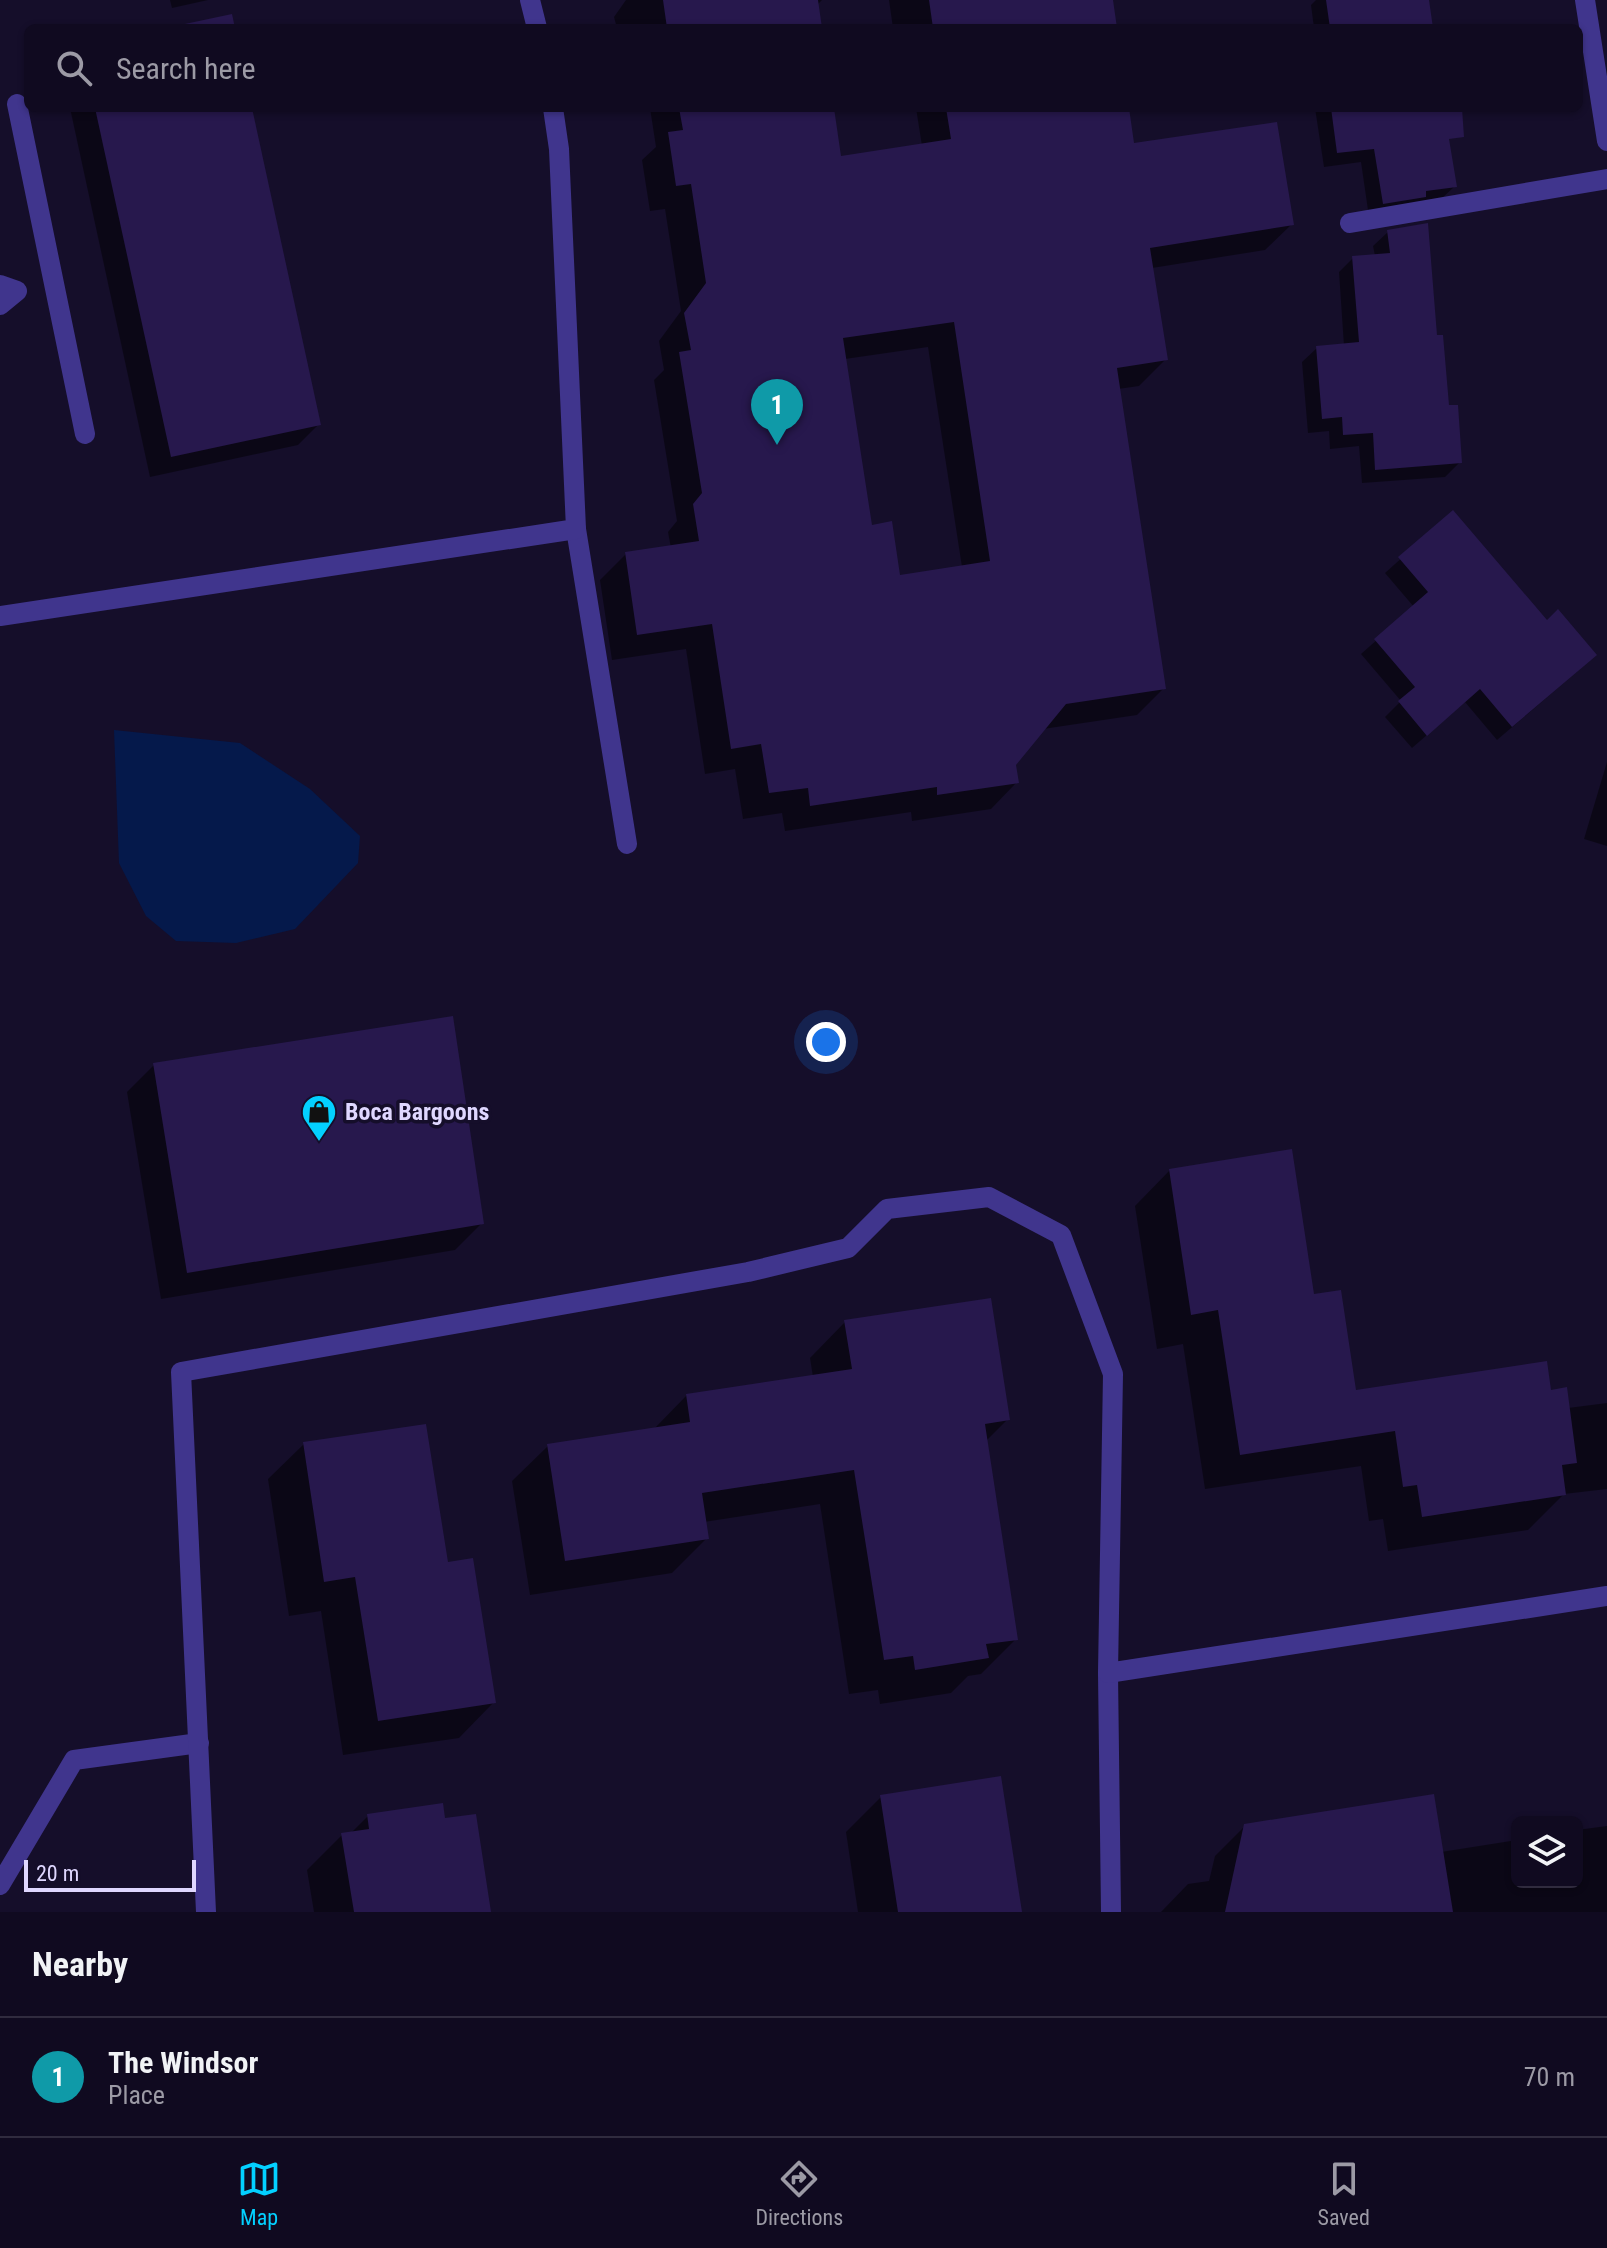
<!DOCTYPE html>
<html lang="en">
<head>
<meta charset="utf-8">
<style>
  body { margin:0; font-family:"Roboto Condensed",sans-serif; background:#1e182d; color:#f1f3f6 }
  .controls { position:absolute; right:24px; bottom:24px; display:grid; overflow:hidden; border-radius:12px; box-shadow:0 2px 6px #0004 }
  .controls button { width:72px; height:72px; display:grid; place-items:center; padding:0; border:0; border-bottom:2px solid #302b3e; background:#100a20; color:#f1f3f6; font:40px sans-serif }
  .scale { position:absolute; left:24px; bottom:20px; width:172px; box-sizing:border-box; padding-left:8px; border:4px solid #dfd7ff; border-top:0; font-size:22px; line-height:28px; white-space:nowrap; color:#dfd7ff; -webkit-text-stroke:6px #150e2a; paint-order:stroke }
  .you { position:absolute; left:826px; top:1042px; width:28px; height:28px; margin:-20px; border:6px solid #fff; border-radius:50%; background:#1a73e8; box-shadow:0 0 0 12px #1a73e833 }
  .badge { display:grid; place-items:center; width:52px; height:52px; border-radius:50%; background:#03d0ff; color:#fff; font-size:26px; font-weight:700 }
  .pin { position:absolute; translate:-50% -66px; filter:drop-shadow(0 2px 4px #0008) }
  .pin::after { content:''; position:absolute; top:42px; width:28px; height:24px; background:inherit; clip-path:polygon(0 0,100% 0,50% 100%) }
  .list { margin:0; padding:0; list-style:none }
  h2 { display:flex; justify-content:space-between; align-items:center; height:104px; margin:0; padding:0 32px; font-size:34px }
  h2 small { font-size:26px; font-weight:400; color:#9c9aa5 }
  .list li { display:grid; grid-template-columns:52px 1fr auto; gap:24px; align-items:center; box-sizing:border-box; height:120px; padding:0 32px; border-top:2px solid #302b3e }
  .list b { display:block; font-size:30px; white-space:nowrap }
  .list p { margin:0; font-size:26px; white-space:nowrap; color:#9c9aa5 }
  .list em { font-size:26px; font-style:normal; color:#9c9aa5 }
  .icon { flex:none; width:44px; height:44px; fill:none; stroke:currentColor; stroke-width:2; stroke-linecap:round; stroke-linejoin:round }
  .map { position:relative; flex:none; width:1607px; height:1912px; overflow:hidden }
  .search { position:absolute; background:#100a20; box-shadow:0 2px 6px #0004; left:24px; right:24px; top:24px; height:88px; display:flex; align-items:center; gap:20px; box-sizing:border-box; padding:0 28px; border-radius:12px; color:#9c9aa5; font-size:30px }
  .sheet { height:224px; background:#100a20 }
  nav { display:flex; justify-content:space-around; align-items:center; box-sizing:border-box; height:112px; border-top:2px solid #302b3e; background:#100a20; font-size:22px; color:#9c9aa5 }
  nav a { display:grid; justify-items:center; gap:4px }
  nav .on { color:#03d0ff }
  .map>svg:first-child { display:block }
  .water { fill:#05194b }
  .shadow { fill:#0007; fill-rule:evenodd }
  .building { fill:#27184d; fill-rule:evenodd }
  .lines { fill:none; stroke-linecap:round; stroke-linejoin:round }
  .lane { stroke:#40358d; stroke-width:20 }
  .street { stroke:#40358d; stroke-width:20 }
  .labels { text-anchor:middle; stroke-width:7; stroke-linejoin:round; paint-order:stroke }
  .poi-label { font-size:24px; font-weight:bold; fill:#dfd7ff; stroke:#150e2a; text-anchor:start }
</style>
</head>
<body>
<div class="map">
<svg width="1607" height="1912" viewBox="0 0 1607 1912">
  <rect width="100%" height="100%" fill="#150e2a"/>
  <!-- water -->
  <path class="water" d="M114,730L240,743L310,789L360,836L358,863L295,929L236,943L176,941L146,916L119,863Z"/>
  <!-- shadow -->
  <g class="shadow">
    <path d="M170,0H208L172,8Z"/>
    <path d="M626,0H822L816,6L820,28H617L614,17Z"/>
    <path d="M889,0H1111L1115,28H893Z"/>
    <path d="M1316,0H1427L1431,28H1314L1311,5Z"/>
    <path d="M70,108H250L319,424L298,445L150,477Z"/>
    <path d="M650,108H832L839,159L922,146L916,108H1127L1133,145L1292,224L1265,250L1152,268L1165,360L1139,386L1118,389L1164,688L1137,715L1043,729L1014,764L1017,782L991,809L912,821L911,812L785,831L782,813L743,819L735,769L705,774L686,649L612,660L600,580L626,554L671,548L668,532L677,521L654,380L664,370L659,341L681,311L665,209L650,211L642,160L656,147ZM928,347L962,567L899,577L871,527L845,359Z"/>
    <path d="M1315,108H1448L1446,134L1455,186L1440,200L1369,217L1361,162L1324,167Z"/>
    <path d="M1388,232L1435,337L1447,407L1460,462L1445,477L1362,483L1359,446L1330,449L1329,431L1308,433L1302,362L1317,348L1344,346L1339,272L1353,258L1375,256L1373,246Z"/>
    <path d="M1453,512L1580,669L1497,740L1465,702L1412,748L1385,717L1401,701L1361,654L1414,607L1385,573Z"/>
    <path d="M1607,762V846L1584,839Z"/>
    <path d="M154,1065L482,1223L455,1250L161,1299L127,1092Z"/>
    <path d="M1170,1170L1313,1296L1355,1392H1549L1568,1408L1607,1403V1489L1564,1494L1528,1530L1388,1551L1383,1519L1369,1521L1361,1466L1205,1489L1183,1344L1157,1349L1135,1206Z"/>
    <path d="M845,1322L1008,1419L985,1442L1016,1639L981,1674L968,1676L951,1693L880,1704L878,1690L849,1694L820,1504L704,1522L707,1538L672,1573L530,1595L512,1481L548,1446L653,1430L687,1395L813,1377L810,1358Z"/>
    <path d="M304,1444L446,1564L494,1702L459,1738L343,1755L321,1611L289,1616L268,1479Z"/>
    <path d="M881,1797L1020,1912H858L846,1832Z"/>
    <path d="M368,1816L444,1820L489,1912H314L307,1870L342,1835L350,1834Z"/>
    <path d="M1245,1826L1441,1852L1517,1840V1882H1577V1830L1607,1826V1912H1161L1188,1884L1209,1881L1215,1856Z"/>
  </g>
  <!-- building -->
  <g class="building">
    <path d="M663,0H818L822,28H667Z"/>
    <path d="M929,0H1113L1117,28H933Z"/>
    <path d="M1326,0H1429L1433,28H1330Z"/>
    <path d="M232,14L235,28H166Z"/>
    <path d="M95,108H252L321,425L171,457Z"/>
    <path d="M679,108H834L841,156L951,139L946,108H1129L1134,143L1277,122L1294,225L1150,248L1168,360L1117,368L1166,689L1066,704L1016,765L1019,783L937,795V787L810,806L808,788L769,793L761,744L731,749L712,624L637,635L625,552L699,541L693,504L702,493L679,352L691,350L684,313L706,283L691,184L676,186L668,132L683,130ZM954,322L990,561L900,575L892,521L872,525L843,338Z"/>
    <path d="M1331,108H1462L1464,137L1449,139L1457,187L1426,191V197L1383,204L1374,149L1337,153Z"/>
    <path d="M1428,223L1437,335H1443L1449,405H1458L1462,463L1375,470L1373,433L1343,435L1342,417L1322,419L1316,346L1359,342L1352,256L1390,253L1387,230Z"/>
    <path d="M1453,510L1547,620L1558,609L1597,655L1512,727L1480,689L1427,736L1398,701L1415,687L1374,639L1428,592L1398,557Z"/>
    <path d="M453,1016L484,1224L187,1273L153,1063Z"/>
    <path d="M1292,1149L1314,1294L1341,1290L1356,1390L1547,1361L1551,1390L1567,1387L1577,1463L1562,1465L1566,1495L1422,1517L1417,1485L1403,1487L1395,1431L1240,1455L1218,1310L1191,1315L1169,1169Z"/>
    <path d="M991,1298L1010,1420L985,1424L1018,1640L986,1644L989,1658L915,1670L913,1656L884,1660L854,1470L702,1493L709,1539L565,1561L547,1444L690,1422L686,1394L852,1369L844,1320Z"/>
    <path d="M426,1424L448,1562L473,1558L496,1703L378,1721L355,1577L324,1582L303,1442Z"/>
    <path d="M1001,1776L1022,1912H898L880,1795Z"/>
    <path d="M1434,1794L1453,1912H1225L1244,1824Z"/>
    <path d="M443,1803L445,1818L476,1814L491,1912H354L341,1833L369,1829L367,1814Z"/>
  </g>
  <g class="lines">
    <!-- lane -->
    <g class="lane">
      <path d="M530,0L537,28"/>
      <path d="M17,104L85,434"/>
      <path d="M1350,223L1607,179"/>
      <path d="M0,285L17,291L0,305"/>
      <path d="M576,529L627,844"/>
      <path d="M0,616L576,529L559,149L553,108"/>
    </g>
    <!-- street -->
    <g class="street">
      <path d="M1585,0L1607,141"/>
      <path d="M1108,1673L1111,1912"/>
      <path d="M0,1885L74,1760L199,1743"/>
      <path d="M206,1912L181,1372L748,1272L848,1248L887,1209L989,1197L1061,1235L1113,1374L1108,1673L1607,1596"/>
    </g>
  </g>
  <!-- icons -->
  <defs>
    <symbol id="shop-pin" viewBox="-11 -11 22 30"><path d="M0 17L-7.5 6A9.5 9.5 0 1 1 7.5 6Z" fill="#03d0ff" stroke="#150e2a"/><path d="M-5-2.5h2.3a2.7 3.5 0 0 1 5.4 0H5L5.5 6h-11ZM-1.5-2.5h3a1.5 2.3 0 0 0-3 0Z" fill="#111"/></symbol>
  </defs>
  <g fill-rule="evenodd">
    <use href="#shop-pin" x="299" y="1092" width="40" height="54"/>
  </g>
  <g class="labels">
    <!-- poi labels -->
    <g class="poi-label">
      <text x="345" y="1120">Boca Bargoons</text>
    </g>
  </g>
</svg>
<div class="controls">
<button><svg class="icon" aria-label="layers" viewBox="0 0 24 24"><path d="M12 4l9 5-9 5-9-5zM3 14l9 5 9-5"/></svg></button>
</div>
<div class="scale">20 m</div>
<div class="you"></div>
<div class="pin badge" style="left:777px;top:445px;background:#0f9aa8">1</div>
<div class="search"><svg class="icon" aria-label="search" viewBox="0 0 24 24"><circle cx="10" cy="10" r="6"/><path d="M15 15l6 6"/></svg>Search here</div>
</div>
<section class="sheet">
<h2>Nearby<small></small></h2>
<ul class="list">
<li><span class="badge" style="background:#0f9aa8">1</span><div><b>The Windsor</b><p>Place</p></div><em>70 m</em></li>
</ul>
</section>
<nav>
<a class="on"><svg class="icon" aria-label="map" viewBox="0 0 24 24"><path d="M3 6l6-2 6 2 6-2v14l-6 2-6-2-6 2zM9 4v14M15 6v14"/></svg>Map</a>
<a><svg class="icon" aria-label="directions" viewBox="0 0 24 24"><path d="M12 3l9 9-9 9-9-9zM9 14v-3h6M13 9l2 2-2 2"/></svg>Directions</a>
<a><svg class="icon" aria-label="saved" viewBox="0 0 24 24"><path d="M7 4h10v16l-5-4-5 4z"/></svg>Saved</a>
</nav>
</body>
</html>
